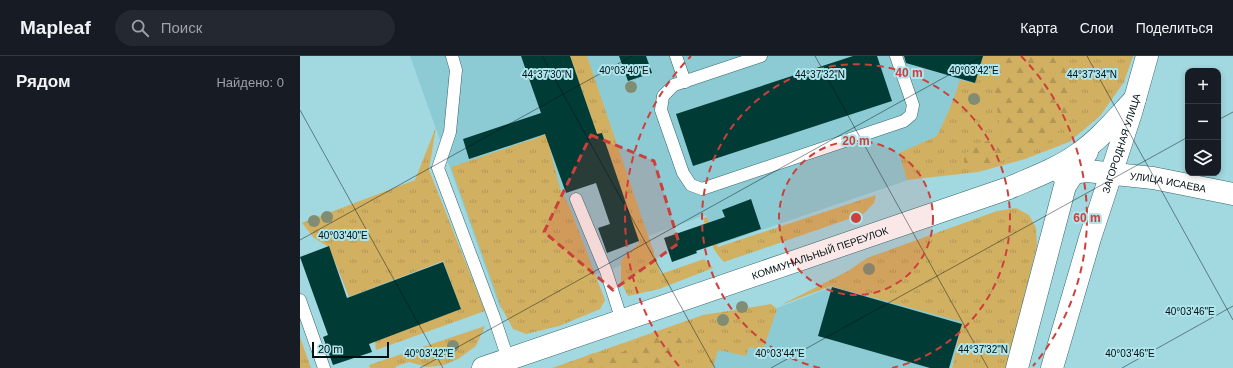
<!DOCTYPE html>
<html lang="ru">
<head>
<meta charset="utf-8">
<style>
  body { margin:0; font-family:Helvetica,sans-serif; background:#242831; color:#f1f3f6 }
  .controls { position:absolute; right:12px; top:12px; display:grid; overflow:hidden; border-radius:8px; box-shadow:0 2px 6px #0003 }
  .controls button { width:36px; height:36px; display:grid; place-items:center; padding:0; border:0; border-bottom:1px solid #363941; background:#171b24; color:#f1f3f6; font:20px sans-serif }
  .scale { position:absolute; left:12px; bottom:10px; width:77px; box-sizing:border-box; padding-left:4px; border:2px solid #000f11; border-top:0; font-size:11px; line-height:14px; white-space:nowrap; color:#000f11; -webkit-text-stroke:3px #afe5ec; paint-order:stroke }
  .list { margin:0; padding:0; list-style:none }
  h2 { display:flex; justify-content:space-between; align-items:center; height:52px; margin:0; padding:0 16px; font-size:17px }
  h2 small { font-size:13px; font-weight:400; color:#9ea1a6 }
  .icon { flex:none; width:22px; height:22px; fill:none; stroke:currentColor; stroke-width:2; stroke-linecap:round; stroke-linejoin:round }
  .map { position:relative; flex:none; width:933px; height:312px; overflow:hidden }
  header { display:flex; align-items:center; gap:24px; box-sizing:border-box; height:56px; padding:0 20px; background:#171b24; border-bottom:1px solid #363941 }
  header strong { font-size:19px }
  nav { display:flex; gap:22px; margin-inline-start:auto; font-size:14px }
  .search { width:280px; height:36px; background:#242831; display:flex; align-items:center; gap:10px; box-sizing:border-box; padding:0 14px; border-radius:22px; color:#9ea1a6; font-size:15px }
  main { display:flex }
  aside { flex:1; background:#171b24 }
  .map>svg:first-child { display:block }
  .built { fill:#8dcbd4 }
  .grass { fill:url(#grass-tufts) }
  .forest { fill:url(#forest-firs) }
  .building { fill:#003b36 }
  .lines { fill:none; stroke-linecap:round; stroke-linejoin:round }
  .lane-casing { stroke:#33666d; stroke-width:13 }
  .street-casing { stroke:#33666d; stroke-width:23 }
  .lane { stroke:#fff; stroke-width:12 }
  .street { stroke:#fff; stroke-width:22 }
  .tree { fill:#818d73 }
  .marked { fill:#cd3f3a; fill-opacity:0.2; stroke:#cd3f3a; stroke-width:3; stroke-dasharray:8 5; stroke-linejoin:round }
  .ticks { fill:none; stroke:#000f11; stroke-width:1; stroke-opacity:0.45 }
  .ring { fill:none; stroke:#cd3f3a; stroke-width:2; stroke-dasharray:7 5 }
  .labels { text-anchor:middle; stroke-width:4; stroke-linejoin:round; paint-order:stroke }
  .street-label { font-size:10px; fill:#000f11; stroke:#afe5ec }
  .ticks-label { font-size:10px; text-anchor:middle; fill:#000f11; stroke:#afe5ec; stroke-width:4; stroke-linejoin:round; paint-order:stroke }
  .centre { fill:#cd3f3a; stroke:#afe5ec; stroke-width:2 }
  .ring-label { font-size:12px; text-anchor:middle; font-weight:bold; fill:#cd3f3a; stroke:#afe5ec; stroke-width:4; stroke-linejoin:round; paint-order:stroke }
</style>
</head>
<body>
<header>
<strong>Mapleaf</strong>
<div class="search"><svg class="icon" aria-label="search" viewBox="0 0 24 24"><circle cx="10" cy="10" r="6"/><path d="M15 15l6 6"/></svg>Поиск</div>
<nav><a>Карта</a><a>Слои</a><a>Поделиться</a></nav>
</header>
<main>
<aside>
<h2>Рядом<small>Найдено: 0</small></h2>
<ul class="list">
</ul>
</aside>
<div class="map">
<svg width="933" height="312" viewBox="0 0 933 312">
  <defs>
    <pattern id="grass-tufts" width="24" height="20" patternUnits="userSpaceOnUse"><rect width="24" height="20" fill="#d2b062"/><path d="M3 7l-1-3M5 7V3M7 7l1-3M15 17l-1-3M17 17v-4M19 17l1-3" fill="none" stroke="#b29654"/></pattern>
    <pattern id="forest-firs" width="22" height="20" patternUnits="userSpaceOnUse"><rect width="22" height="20" fill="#d2b062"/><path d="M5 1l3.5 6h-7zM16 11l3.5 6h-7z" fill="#b29654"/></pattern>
  </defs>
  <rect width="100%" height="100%" fill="#a2d8df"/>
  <!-- built -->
  <g class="built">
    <path d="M110,0H749L664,105L417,189L406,159L348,180L354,198L200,252Z"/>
    <path d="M678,181L689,184L651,312H310L464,257L532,231Z"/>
  </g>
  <!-- grass -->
  <g class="grass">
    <path d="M270,0H287L361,218L404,203L413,212L359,233L328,240L321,226V204L339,187L302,77L250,94L260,132L271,155L305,244L300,253L259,270L226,278L213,273L201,251L151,111L292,63Z"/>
    <path d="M683,0H833L824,26L800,60L769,86L725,103L678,116L607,124L599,97L637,80L650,52L660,24L675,27Z"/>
    <path d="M136,71L129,114L185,255L76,294L75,285L161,253L143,205L49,241L29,191L14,182L2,167L115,124Z"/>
    <path d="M576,139L574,147L563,158L424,206C412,195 408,178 403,162L407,161L418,191Z"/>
    <path d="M716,152L729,159L736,172L737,190L706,312H652L662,266L531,230L481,249L548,215L567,202L697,155Z"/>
    <path d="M471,248L477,253L463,294L449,291L446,300L418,294L413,312H252L403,259Z"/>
    <path d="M185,270L176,290L158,303L144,309L127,311L109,306L97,310L95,312H70L69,309Z"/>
    <path d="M0,281L11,312H0Z"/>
  </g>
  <!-- forest -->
  <g class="forest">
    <path d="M697,0H760V3L769,22L768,66L742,91L695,107L664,110V98L701,77L695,39Z"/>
    <path d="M372,274H381L388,280L384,291L370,304L375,312H260L293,297L323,296L344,281H359Z"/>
  </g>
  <!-- building -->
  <g class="building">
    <path d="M221,0H270L297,78L302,77L339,185L307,197L298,172L310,168L296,127L266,137L245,78L169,103L163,83L241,57Z"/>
    <path d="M319,0H346L352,17L328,25Z"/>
    <path d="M553,0H577L592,45L393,110L376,58Z"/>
    <path d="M604,0H683L675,27L606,7Z"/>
    <path d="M451,143L461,173L396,195L397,197L372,206L364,182L425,161L422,154Z"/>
    <path d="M29,190L47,242L143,206L161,253L69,288L72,296L33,309L23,281L28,279L0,201Z"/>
    <path d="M532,231L662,268L649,312H630L518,280Z"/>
  </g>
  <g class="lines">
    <defs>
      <g id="lane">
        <path d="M152,0L156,14L150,76L138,112L194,261L208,303"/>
        <path d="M376,0L385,26"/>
        <path d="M461,0L374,29L363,40L361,54L383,117L391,129L402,133L604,65L611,59L613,49L596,0"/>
        <path d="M276,143L306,215L322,265"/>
        <path d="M0,244L24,312"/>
      </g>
      <g id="street">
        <path id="s1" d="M762,118L787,115L853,122L933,138"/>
        <path id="s2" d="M183,312L709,132C732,122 757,113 778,98C799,84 817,62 835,43"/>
        <path d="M717,312L765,130L787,96"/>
        <path id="s3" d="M752,312L790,182L831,57L847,0"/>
      </g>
    </defs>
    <!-- lane casing -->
    <use href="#lane" class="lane-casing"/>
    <!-- street casing -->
    <use href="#street" class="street-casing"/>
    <!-- lane -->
    <use href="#lane" class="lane"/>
    <!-- street -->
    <use href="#street" class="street"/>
  </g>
  <!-- trees -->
  <g class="tree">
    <circle cx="331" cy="31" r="6"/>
    <circle cx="674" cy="43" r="6"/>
    <circle cx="27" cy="161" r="6"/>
    <circle cx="14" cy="165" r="6"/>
    <circle cx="569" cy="213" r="6"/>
    <circle cx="442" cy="251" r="6"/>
    <circle cx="423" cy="264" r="6"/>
    <circle cx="153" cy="290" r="6"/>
  </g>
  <!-- marked area -->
  <path class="marked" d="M291,79L354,105L379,187L313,234L244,176Z"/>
  <!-- ticks -->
  <path class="ticks" d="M242,0L415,312M515,0L688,312M787,0L933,264M0,54L143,312M918,64L933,56M0,184L332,0M120,312L683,0M471,312L888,81M822,312L933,250"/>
  <!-- distance rings -->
  <circle cx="556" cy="162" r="77" fill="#cd3f3a" fill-opacity=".12"/>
  <g class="ring">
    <circle cx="556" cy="162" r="77"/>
    <path d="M520 312A154 154 0 1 1 592 312"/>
    <path d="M379 310A231 231 0 0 1 391 0M721 0A231 231 0 0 1 733 310"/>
  </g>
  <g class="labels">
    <!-- street labels -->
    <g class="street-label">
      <text dy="4" stroke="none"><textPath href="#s3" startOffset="235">ЗАГОРОДНАЯ УЛИЦА</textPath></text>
      <text dy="4" stroke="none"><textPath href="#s1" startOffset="107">УЛИЦА ИСАЕВА</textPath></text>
      <text dy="4" stroke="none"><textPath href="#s2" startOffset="356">КОММУНАЛЬНЫЙ ПЕРЕУЛОК</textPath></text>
    </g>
  </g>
  <g class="ticks-label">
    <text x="324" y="18">40°03'40"E</text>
    <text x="674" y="18">40°03'42"E</text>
    <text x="247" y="22">44°37'30"N</text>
    <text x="520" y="22">44°37'32"N</text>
    <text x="792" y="22">44°37'34"N</text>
    <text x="43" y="183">40°03'40"E</text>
    <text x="890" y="259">40°03'46"E</text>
    <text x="683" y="297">44°37'32"N</text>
    <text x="129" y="301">40°03'42"E</text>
    <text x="480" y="301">40°03'44"E</text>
    <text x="830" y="301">40°03'46"E</text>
  </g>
  <circle cx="556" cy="162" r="6" class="centre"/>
  <g class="ring-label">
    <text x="609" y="21">40 m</text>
    <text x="556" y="89">20 m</text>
    <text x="787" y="166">60 m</text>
  </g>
</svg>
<div class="controls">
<button>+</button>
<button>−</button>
<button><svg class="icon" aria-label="layers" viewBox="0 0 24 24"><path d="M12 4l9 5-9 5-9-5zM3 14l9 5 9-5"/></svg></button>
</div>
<div class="scale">20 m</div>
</div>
</main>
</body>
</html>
